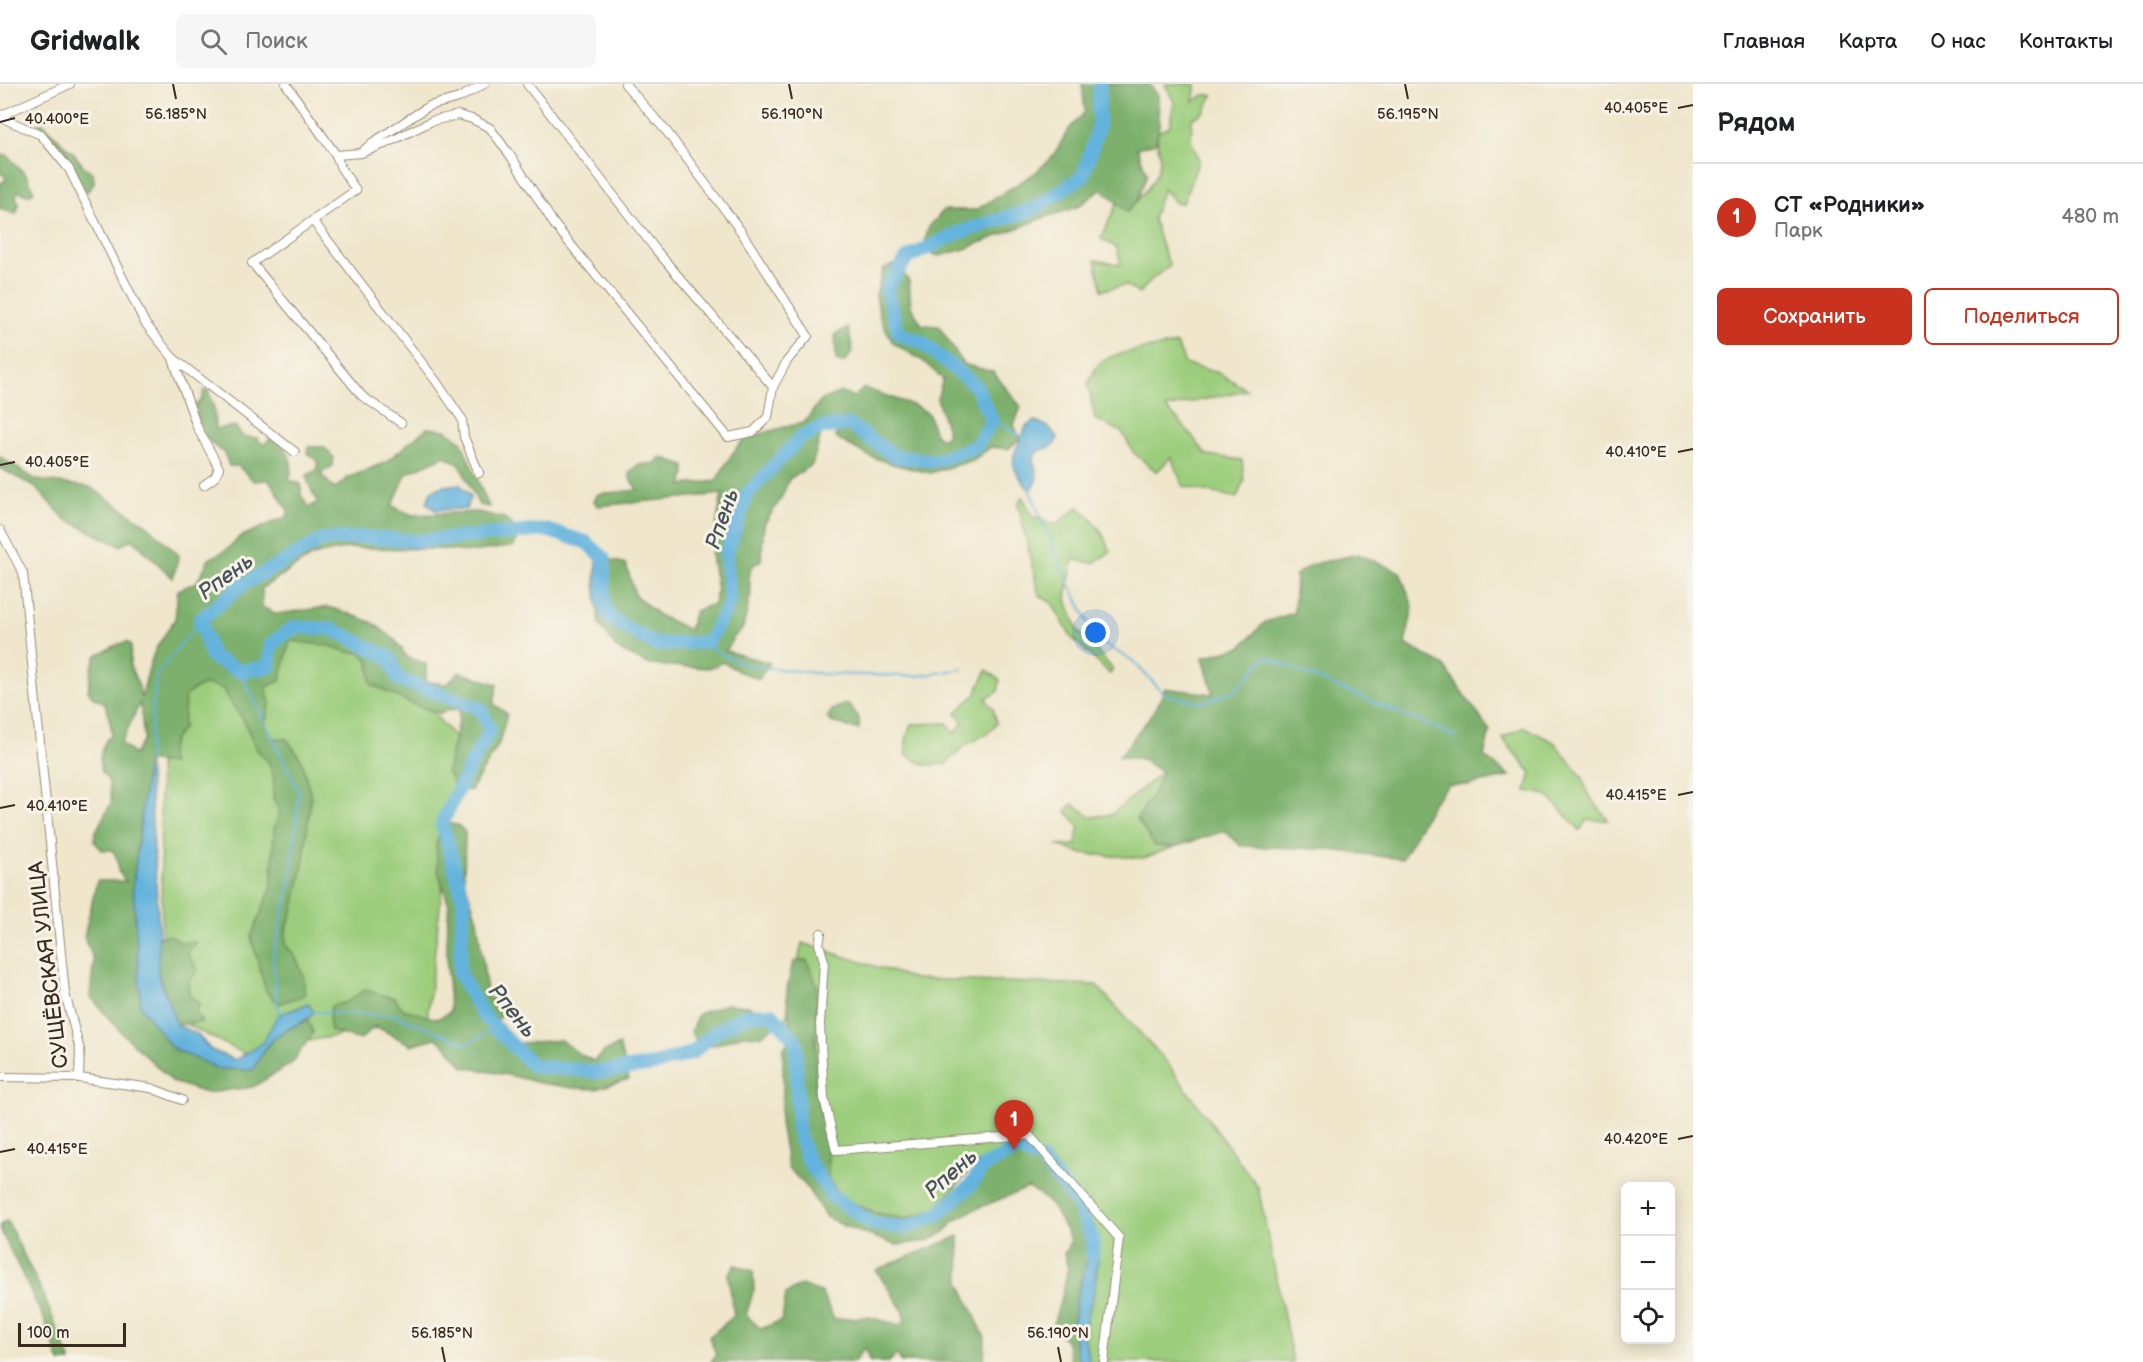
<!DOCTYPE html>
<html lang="ru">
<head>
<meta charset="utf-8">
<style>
  body { margin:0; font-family:"Balsamiq Sans",sans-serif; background:#f6f6f6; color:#202124 }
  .controls { position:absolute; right:18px; bottom:18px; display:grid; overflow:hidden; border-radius:9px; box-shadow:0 3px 15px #0003 }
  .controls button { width:54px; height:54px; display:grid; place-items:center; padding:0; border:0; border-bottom:2px solid #e0e0e0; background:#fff; color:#202124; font:30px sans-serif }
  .scale { position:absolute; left:18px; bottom:15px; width:108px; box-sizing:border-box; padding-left:6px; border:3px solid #3b2a1e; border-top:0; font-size:16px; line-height:21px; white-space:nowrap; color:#3b2a1e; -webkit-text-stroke:4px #f7f3e8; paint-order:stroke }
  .you { position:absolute; left:1096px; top:549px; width:21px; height:21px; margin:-15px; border:4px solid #fff; border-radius:50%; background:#1a73e8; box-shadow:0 0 0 9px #1a73e833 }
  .badge { display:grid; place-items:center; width:39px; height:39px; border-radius:50%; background:#c8321e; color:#fff; font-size:20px; font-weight:700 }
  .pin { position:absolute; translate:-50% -50px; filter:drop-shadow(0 2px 3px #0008) }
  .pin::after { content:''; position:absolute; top:32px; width:21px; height:18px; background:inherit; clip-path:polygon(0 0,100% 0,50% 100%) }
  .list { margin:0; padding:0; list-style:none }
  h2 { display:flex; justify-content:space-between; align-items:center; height:78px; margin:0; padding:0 24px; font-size:26px }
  h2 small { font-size:20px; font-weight:400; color:#757577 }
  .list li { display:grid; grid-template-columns:39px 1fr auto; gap:18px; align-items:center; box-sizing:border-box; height:108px; padding:0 24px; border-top:2px solid #e0e0e0 }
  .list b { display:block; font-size:22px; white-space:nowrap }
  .list p { margin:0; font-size:20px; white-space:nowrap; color:#757577 }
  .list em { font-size:20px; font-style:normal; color:#757577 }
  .actions { display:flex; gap:12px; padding:18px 24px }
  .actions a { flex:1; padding:14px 0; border:2px solid #c8321e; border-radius:9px; text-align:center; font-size:21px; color:#c8321e }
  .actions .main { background:#c8321e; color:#fff }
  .icon { flex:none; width:33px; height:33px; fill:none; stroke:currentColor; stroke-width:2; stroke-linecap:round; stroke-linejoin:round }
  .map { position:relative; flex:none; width:1693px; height:1278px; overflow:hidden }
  header { display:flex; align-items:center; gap:36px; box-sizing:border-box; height:84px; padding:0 30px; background:#fff; border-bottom:2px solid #e0e0e0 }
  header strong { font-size:28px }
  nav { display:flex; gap:33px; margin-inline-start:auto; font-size:21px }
  .search { width:420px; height:54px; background:#f6f6f6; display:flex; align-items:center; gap:15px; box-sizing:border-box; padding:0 21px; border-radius:9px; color:#757577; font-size:22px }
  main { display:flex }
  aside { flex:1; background:#fff }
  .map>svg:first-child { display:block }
  .green { fill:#9bcd7c; stroke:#6b7c4d; stroke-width:1.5 }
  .forest { fill:#7cb06c; stroke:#5c6d45; stroke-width:1.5; fill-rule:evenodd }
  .water { fill:#64b3de; stroke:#506e7e; stroke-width:1.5 }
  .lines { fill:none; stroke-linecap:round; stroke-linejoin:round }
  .stream { stroke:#64b3de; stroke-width:2 }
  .river { stroke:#64b3de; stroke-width:14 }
  .street-casing { stroke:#958875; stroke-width:10 }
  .street { stroke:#fff; stroke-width:8 }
  .ticks { fill:none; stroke:#3b2a1e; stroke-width:2 }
  .labels { text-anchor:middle; stroke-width:6; stroke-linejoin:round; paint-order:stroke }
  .street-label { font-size:21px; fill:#3b2a1e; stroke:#f7f3e8 }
  .water-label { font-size:22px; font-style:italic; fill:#475358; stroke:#f7f3e8 }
  .ticks-label { font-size:15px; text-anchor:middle; fill:#3b2a1e; stroke:#f7f3e8; stroke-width:6; stroke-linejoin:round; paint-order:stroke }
</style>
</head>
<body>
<header>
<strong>Gridwalk</strong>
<div class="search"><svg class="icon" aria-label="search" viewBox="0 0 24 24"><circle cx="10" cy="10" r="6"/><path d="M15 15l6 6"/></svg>Поиск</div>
<nav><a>Главная</a><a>Карта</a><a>О нас</a><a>Контакты</a></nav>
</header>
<main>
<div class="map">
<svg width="1693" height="1278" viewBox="0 0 1693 1278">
  <rect width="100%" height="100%" fill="#f7f3e8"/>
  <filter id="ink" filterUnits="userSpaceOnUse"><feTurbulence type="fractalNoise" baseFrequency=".0167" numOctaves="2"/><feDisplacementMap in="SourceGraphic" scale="12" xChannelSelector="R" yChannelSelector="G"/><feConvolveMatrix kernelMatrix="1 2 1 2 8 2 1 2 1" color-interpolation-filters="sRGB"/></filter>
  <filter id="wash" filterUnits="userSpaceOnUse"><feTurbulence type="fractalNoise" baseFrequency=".008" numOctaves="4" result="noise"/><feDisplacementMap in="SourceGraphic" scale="24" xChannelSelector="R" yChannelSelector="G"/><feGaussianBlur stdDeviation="1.35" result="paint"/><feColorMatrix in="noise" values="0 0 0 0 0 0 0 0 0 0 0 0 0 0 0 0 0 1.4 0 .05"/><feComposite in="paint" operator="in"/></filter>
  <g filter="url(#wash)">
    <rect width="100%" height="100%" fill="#efe6cc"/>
    <!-- green -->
    <g class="green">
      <path d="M1165,0H1196L1193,18L1203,11H1213L1204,28L1192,35L1191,55L1199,76L1183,119H1176L1163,105L1153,134L1162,163L1170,182L1152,195L1139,210L1126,201L1102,206L1095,176L1121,181L1117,164L1101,155L1117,119L1127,128C1140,112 1158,98 1160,76C1160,67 1156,59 1158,48L1170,42L1174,18Z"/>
      <path d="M1177,260L1185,280L1219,289L1247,306L1166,324L1183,341L1207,371L1242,376L1244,396L1237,414L1183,402L1171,373L1157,388L1134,369L1122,348L1095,335L1088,300C1091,293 1095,284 1100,279C1112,267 1158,264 1177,260Z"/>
      <path d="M1022,412L1033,432L1056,441L1078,423C1096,438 1102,446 1111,468L1093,479L1073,476L1066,514L1078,547L1113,585L1110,590L1071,553L1052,519L1039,511L1018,420Z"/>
      <path d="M228,543L375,563L459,658L427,935L243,969L184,939L163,885L159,664L192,575Z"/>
      <path d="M987,586L1000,596L998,608L985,615L993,624L997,639L987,650L964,662L946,680L925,681L906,671V656L911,640L947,639L955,650L963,638L956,628L975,611Z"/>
      <path d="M1524,643L1554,658L1583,694L1587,709L1608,736H1587L1580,746L1547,711L1526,707L1531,689L1502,654Z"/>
      <path d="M1162,688L1156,705L1137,735L1155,762L1174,763L1144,774L1083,770L1057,761H1076L1079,742L1066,727L1073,720L1092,733L1112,730Z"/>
      <path d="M802,859L915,895L1096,901L1165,976L1258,1103L1293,1278H1081L1088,1155L1015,1070L976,1079L932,1130L899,1139L857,1132L822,1105L794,955L785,939Z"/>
    </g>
    <!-- forest -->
    <g class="forest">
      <path d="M1082,0H1149L1158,11L1159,41L1156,59L1137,64L1147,90L1138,115L1127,128L1102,105L1077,123L1043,134L965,165L939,172L923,167L928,144L944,126H976L1035,89L1053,72L1069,45L1085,28Z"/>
      <path d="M43,39L64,61L73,68L83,82L93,89L94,99L87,108C79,102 77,91 72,82C62,68 49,57 37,45V40Z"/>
      <path d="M7,71L27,92L34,108L27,111L18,107L16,113L19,120L16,130L0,125V100L6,95L4,91L0,89V72Z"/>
      <path d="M896,180L909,197L911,223L922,241L939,242L963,280L993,288L1021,323L1014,341L1020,355L1008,365L991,363L973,376L930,389L896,381L869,372L836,354L835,342L823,343L812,381L789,395L781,415L764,440L761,476L751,483L749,494L751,509L743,544L734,553L726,567L770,579L759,595L738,587L723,578L710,584L650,581L617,565L599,540L595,497L597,477L604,474L626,480L635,511L660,532L689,546L695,527L714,520L717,507L711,471L722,410L598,422L594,417L598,410L638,406L631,397L629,389L638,381L656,379L659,374C672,374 674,380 685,382V392L682,401L716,397C724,384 731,368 742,358C749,351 792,341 804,339L821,316L841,308L854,313L864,304L913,321L928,329L935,350L941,355L948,350L937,315L943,295L923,277L893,259L880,234L876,211L883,185Z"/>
      <path d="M848,244L853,266L846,277L840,279L836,276L835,250Z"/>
      <path d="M204,306H209C209,314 212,318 214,325C216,332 213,338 216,345L235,342L243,353L257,354L263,361L271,354C287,359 296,381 289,396L301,400V411L309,424L318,417L313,410L306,392L317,386L318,378L307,369L308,363H324L334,374L332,384L320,389L334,405L348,394L386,378L427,344L446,346L461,357L489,423L479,421L460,381L445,372L407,389L392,422L412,431L478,428L504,434L520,448L514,462L471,468L440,465L347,464L312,472L262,504V523L276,530L328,523L347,529L373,539L395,556L407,573L426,580V598L447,600L459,588L497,600L494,620L507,630L499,660L471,706L457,707L447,687L459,634V625L447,626L441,630L412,620L371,600L369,577L361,569L347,568L330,562L290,557L280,597L266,603L270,620L265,639L273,654L287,655L301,675L311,712L304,775L295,820L286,846V861L296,874L303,891L305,911L278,920L266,907L251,853L272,802L274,745L280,730L273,714L274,696L269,679L256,664L243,635L228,615L225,606C205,598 201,600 185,612L183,644C173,654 167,666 172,680L148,676L133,802L172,964L253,986C270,954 275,950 308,936L313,949L292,979L253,1003L206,1009L173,998L119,946L90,912L94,876L84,853L97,797H126L118,787C118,778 118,773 112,766H102L94,757L95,749L112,717C110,711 110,700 107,694C105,691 102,690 101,687C98,676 102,657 111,652C113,640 107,631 105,619L94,614L88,607L92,582L97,571C108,567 115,559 127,558L131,561L130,582L139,603L141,615L150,580L156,564L175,535L178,506L197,498L209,475L225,467L240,453L288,432V426L269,396L254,397L238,382H229L224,368C206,360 198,340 195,322L202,315ZM140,619L144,655L134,671L121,659Z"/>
      <path d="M0,373L36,396L90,403L147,441L179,471L173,494L132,455L120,462L65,435L35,403L0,384Z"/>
      <path d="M1358,470L1400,488L1413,523L1405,560L1443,581L1490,647L1484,672L1510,692L1469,701H1448L1432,720L1402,775L1323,765L1241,762L1225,747L1174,763L1155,762L1137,735L1156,705L1162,688L1139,674L1119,673L1157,623L1165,604L1213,610L1203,573L1241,563L1265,538L1294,529L1296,491L1310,481Z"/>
      <path d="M847,619L859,634V645C850,646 844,639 833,639L827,634L832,626Z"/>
      <path d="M442,739L458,741L465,748L464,795L477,835L488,915L498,913L503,924L495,944L511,960L561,956L578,969L593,977L604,968L619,961L629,995L596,1005L574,1004L540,999L513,992L464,983L447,963L436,954L411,961L375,942L360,956L331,947L329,935L331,922L347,918L364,906L394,914L403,925L437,935L450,928L447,881V842L449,821L438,787L436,762Z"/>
      <path d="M171,851L179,858H196L187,869L198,887L188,897L189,911L200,921L196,928L202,938L177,941L158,890V853Z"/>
      <path d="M807,876L817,902L815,1006L828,1054V1095L844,1115L873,1128L904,1135L927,1128L937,1131L970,1102L983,1083L1017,1065L1042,1077L1075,1116L1093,1155L1075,1220L1073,1246L1079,1278H1071L1067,1258L1053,1241L1063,1208L1068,1184L1064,1170L1071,1156C1059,1135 1051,1113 1028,1104L971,1127L954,1137L945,1148L928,1157L896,1161L844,1142L826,1133L806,1102L788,1084L780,1039L783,1007V965C798,950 785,925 787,907C788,897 791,887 793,878Z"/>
      <path d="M726,920L748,922L780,937L761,952L743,951L715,961L699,962L691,947L698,930Z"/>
      <path d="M7,1137L42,1208L71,1278H60L44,1235L0,1145V1141Z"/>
      <path d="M959,1152L960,1199L985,1254L984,1278H901L897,1270L889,1278H870L864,1264L854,1278H711L716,1270L709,1253L734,1232L728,1191L735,1181L753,1187L754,1205L746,1231L761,1245L782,1236L786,1210L801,1201L821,1208L834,1235L868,1233L900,1241L905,1237L902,1225L876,1186Z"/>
    </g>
    <!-- water -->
    <g class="water">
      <path d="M1035,337L1049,343L1058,354L1053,362L1037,368L1033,376C1037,389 1040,396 1030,407C1021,395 1009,383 1015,368C1018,358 1024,353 1026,342Z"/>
      <path d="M459,400L471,412L466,425L435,426L427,419L431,407L444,402Z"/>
      <path d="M148,675L159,845L158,890L177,941L197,950L211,966L236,976L262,959L278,931L308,920L314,928C306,939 297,940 286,946C269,955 262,970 253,986L219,985L172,964L141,923L133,802Z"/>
      <path d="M1093,1155L1098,1176L1094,1209L1085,1240V1256L1090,1278H1079L1073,1246L1075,1220Z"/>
    </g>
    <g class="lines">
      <!-- stream -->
      <g class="stream">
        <path d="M992,337L1024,353"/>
        <path d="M1029,405L1062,484L1097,556L1133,577L1164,610L1201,619L1236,606L1266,573L1456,653"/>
        <path d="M708,558L715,567L746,581L823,590L918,592L962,585"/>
        <path d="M240,587L299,708L291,795L273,872L276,914L280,926L278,931"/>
        <path d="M148,675L156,592L200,536"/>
        <path d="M314,928L395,931L467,960L495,944"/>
      </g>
      <!-- river -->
      <path class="river" d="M1092,1171L1093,1155L1075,1116L1042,1077L1017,1065L983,1083L970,1102L937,1131L906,1144L872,1140L831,1111L807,1075L798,1047L796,957L772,930L745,931L713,950L692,969L653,981L599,988L533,982L483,931L459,889L464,818L442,739L462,697L490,646L481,625L398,595L390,574L332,545L294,543L271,560L269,583L240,587L212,573L200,536L242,501L324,455L367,453L419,457L546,446L586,458L604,474V520L610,534L656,561L708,558L730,518L726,471L747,410L800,354L822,343L850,341L895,372L935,377L976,362L992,337L976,302L920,257L899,250L886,205L907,174L958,149L1034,125L1083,92L1098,44L1100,0"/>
    </g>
  </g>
  <g filter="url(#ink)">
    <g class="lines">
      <defs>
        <g id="street">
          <path d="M286,0L336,71L341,84L356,106L252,179L362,312L401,339"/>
          <path d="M527,0L656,166L773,303"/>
          <path d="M0,32L70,0"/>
          <path d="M0,33L41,51L69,85L145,239L173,274L295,368"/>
          <path d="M364,66L372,59L429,22L459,14L484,0"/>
          <path d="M336,71L361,69L387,59L432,37L458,31L472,35L490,44L512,74L554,140L728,353L753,348L768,333L773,303L787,277L808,252L740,146L667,48L625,0"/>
          <path d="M313,137L436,297L462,335L464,353L479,389"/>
          <path d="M173,275L197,343L219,384L215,393L204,401"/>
          <path d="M0,446L23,489L65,909L80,966L79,994"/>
          <path d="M821,849L819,860L824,877L820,941L824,1014L836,1066L1029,1051L1119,1154L1104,1278"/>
          <path d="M0,993L79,994L151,1004L182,1016"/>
        </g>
      </defs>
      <!-- street casing -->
      <use href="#street" class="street-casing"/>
      <!-- street -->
      <use href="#street" class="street"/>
    </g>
  </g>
  <!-- ticks -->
  <path class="ticks" d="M173,0L176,15M789,0L792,15M1405,0L1408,15M1678,24L1693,21M0,38L15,34M1678,368L1693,365M0,381L15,378M1678,711L1693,708M0,724L15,721M1678,1055L1693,1052M0,1068L15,1065M442,1263L445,1278M1058,1263L1061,1278"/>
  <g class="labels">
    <!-- street labels -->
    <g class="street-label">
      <text transform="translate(48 881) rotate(-97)" y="7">СУЩЁВСКАЯ УЛИЦА</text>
    </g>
    <!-- water labels -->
    <g class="water-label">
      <text transform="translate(721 435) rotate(-71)" y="8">Рпень</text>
      <text transform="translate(225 492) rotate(-36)" y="8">Рпень</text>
      <text transform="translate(513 926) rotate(51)" y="8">Рпень</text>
      <text transform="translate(950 1089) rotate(-42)" y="8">Рпень</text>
    </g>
  </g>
  <g class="ticks-label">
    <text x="1636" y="29">40.405°E</text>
    <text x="176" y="35">56.185°N</text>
    <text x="792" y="35">56.190°N</text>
    <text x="1408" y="35">56.195°N</text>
    <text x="57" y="40">40.400°E</text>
    <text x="1636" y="373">40.410°E</text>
    <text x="57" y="383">40.405°E</text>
    <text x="1636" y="716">40.415°E</text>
    <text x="57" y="727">40.410°E</text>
    <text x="1636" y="1060">40.420°E</text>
    <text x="57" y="1070">40.415°E</text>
    <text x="442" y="1254">56.185°N</text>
    <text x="1058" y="1254">56.190°N</text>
  </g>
</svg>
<div class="controls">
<button>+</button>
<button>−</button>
<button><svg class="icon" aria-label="locate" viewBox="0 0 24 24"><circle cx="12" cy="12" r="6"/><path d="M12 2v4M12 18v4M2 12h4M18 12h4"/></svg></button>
</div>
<div class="scale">100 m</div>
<div class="you"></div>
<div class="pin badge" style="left:1014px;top:1066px">1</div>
</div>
<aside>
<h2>Рядом<small></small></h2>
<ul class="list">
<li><span class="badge">1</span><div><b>СТ «Родники»</b><p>Парк</p></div><em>480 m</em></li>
</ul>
<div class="actions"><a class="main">Сохранить</a><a>Поделиться</a></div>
</aside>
</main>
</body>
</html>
